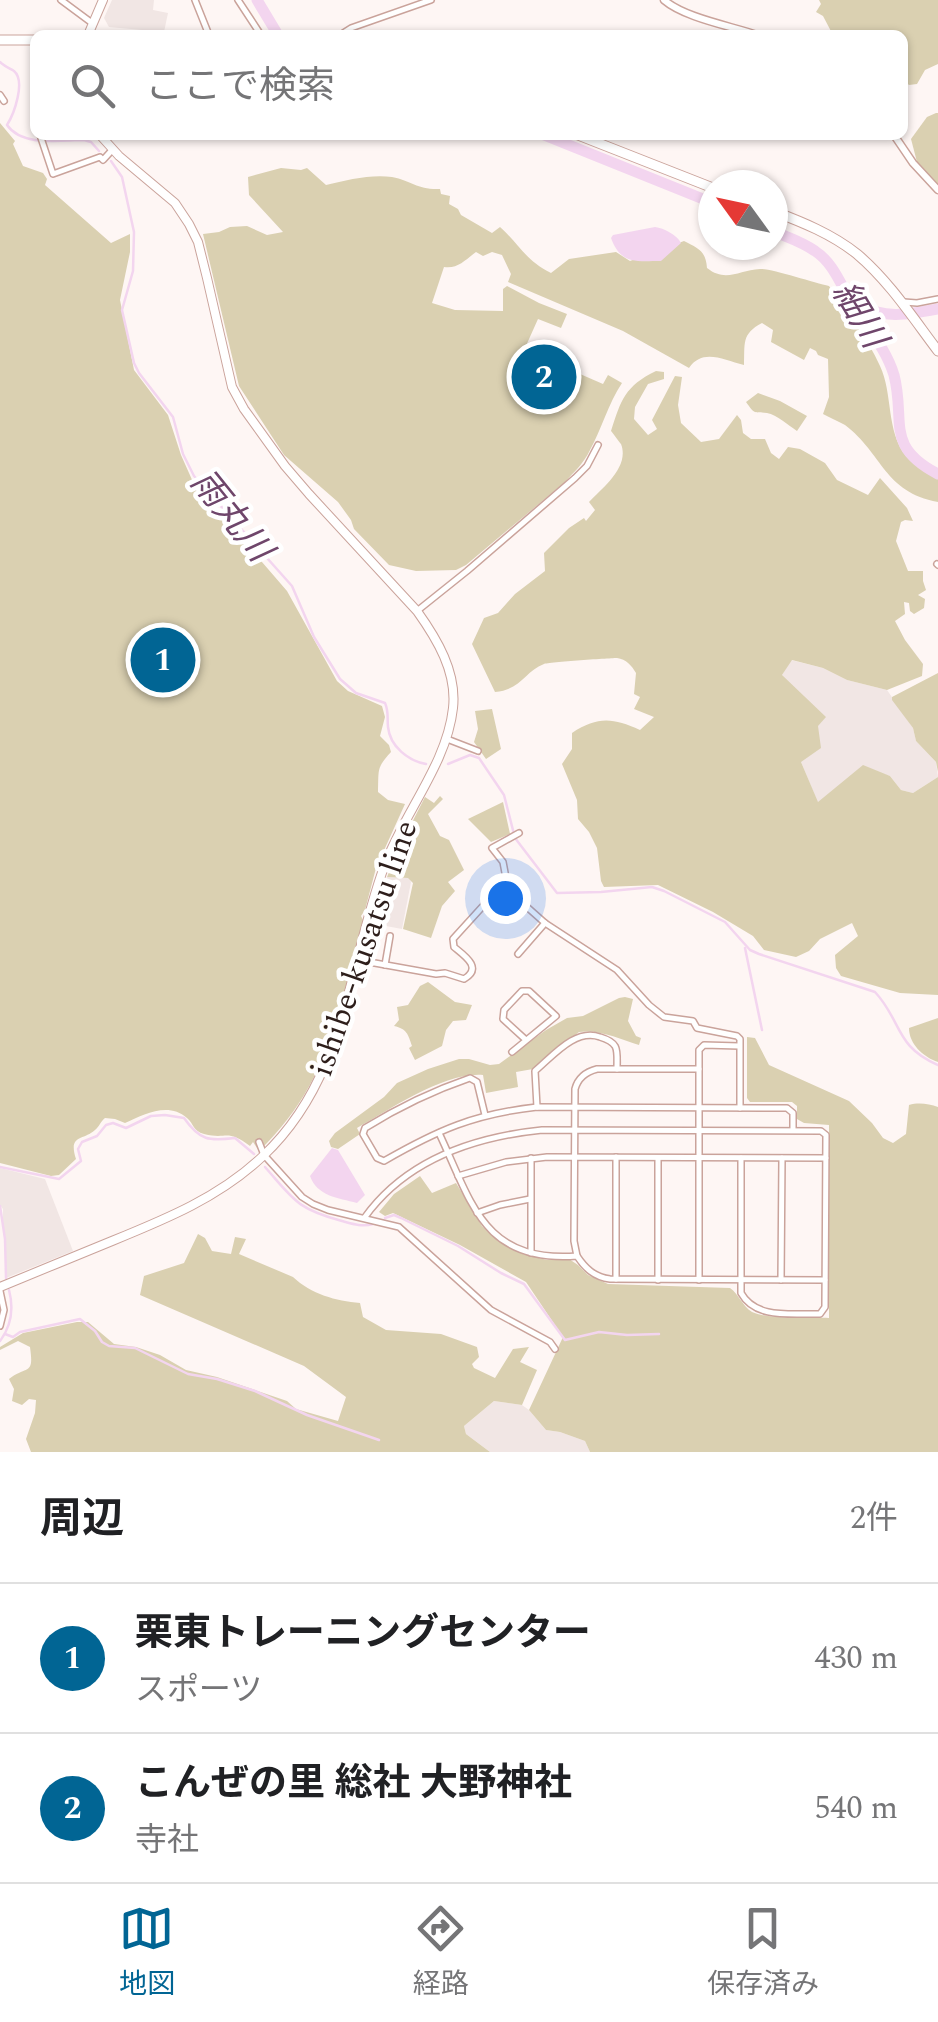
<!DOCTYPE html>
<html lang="ja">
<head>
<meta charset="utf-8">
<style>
  body { margin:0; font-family:Spectral,"Noto Sans JP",serif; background:#f2f2f2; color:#202124 }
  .compass { position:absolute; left:698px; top:170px; width:90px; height:90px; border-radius:50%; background:#fff; box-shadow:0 2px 8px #0004; rotate:303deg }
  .you { position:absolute; left:505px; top:898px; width:35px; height:35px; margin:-25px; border:8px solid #fff; border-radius:50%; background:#1a73e8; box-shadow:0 0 0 15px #1a73e833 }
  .badge { display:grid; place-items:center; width:65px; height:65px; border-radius:50%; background:#016594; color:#fff; font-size:32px; font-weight:700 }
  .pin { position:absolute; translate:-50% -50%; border:5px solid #fff; box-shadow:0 2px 10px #0006 }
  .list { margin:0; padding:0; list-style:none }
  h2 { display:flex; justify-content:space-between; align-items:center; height:130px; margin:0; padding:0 40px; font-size:42px }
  h2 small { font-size:32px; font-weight:400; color:#757577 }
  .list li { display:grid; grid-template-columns:65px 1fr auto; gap:30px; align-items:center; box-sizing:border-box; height:150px; padding:0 40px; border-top:2px solid #e0e0e0 }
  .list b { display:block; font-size:38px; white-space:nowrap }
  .list p { margin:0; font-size:32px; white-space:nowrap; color:#757577 }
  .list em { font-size:32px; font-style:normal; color:#757577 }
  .icon { flex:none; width:55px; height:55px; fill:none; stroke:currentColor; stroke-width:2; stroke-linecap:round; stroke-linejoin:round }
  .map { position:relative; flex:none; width:938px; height:1452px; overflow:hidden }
  .search { position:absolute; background:#fff; box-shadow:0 2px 8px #0004; left:30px; right:30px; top:30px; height:110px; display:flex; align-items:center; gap:25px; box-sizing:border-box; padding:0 35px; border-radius:15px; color:#757577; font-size:38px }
  .sheet { height:430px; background:#fff }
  nav { display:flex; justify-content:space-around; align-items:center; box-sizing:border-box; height:140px; border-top:2px solid #e0e0e0; background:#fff; font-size:28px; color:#757577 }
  nav a { display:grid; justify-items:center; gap:5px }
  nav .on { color:#016594 }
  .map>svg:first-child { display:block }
  .built { fill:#f1e6e4 }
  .green { fill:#dad0b1 }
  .water { fill:#f3d5ef }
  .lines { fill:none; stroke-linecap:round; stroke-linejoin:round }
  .stream { stroke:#f3d5ef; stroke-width:2.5 }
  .river { stroke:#f3d5ef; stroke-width:11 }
  .minor-casing { stroke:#caa39b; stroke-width:8 }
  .tertiary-casing { stroke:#caa39b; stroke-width:9 }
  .secondary-casing { stroke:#caa39b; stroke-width:10 }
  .primary-casing { stroke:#caa39b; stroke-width:11 }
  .minor { stroke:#fff; stroke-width:5 }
  .tertiary { stroke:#fff; stroke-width:6 }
  .secondary { stroke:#fff; stroke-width:8 }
  .primary { stroke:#fff; stroke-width:9 }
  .labels { text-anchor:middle; stroke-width:9; stroke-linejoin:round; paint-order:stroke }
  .street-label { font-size:32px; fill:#2d1e1b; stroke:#fff }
  .water-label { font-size:35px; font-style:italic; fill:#6f466b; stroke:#fff }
</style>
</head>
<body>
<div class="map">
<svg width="938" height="1452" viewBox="0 0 938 1452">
  <rect width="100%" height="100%" fill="#fef6f4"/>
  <!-- built -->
  <g class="built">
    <path d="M112,0H154L153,10L168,13L164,32L109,27L104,18Z"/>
    <path d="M791,660L823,668L847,680L887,690L913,728L916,741L936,762L938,777L913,793L901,790L890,776L883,774L818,803L801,762L782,675Z"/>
    <path d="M387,877L409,878L411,882L402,929L375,924Z"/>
    <path d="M0,1168L45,1179L73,1251L6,1278V1240L3,1227V1209L0,1205Z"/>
    <path d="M494,1401L522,1405L529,1410L546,1430L560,1432L585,1441L590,1452H490L466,1434L464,1426Z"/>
  </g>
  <!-- green -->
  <g class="green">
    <path d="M819,0H938V64L925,70L917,84L909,85L903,79V35H833L823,16L816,12L821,4Z"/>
    <path d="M936,113H938V185L917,162L911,139L927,117Z"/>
    <path d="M0,123L15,141L13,144L23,166L43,173L47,179L45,185L111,243L130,234V252L120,300L134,370L168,415L181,455L193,482L287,591L337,681L348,691L382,706L385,717L380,736L389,745L391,752C376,768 379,770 378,792L388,800L405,804L376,868L365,910L361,916L363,920C340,1009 329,1084 259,1151L253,1142L250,1146C226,1128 228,1140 204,1134C193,1131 194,1124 187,1118C168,1101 143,1115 125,1123L115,1119L105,1118C101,1121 99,1127 95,1130C83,1141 68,1134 76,1159L59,1175L51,1176L0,1163Z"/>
    <path d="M281,168L301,170L307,168L326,185C347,180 371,174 392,177C412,181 418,190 440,189L441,194L450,196L449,204L458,209L461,215L492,233L500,227C520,245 525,260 551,273L569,259L616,252L630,261L684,241C698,248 706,251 707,268C726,283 739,270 760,269C770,268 815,283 829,286C847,312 867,337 880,366C893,393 886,432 906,456C914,465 928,471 938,478V502C884,492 883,454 845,425C838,421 830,418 823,414L829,397L828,359L818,355L816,351L810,348L804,360L771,342L773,330L762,323C741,334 745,344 744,365C723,360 703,348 689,368L623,331L508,282L511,274L502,255L492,252L483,256L476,252C465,260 458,269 444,267L432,303L455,310L503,311V289L507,286L539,303L567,314L561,328L538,319L525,348L531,354L535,379L547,385L555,373L564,367L603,384L608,375L622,383C608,404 602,428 590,450C584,463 574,472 565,482L466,565L456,570L416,571L389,565L354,529L351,520L338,502L284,455L239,386L203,234L219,232L230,227L247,226L267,235L283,232L249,195L248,177Z"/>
    <path d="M656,371L664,372V379L648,384L635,407L634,419L648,435L657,429L652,420L675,376L682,377L678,405L681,423L701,442L719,439L737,415L741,420L743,433L751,439H765L771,453L779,459L788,447L800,449L825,463L837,480L868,495L880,478L907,508L913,521L905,520L901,522L896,541L908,571H923V581L926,590L918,595L925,599L924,608L914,614L910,611L909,603L904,602L905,614L895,621L905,640L923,664L922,676L887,690L847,680L823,668L792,660L782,675L826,717L818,726L821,748L801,762L818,802L863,765L890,776L901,790L913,793L938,777V995L900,993L841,976L836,968L835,955L858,936L852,923L820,939L809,951L796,957L764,950L753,936L713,912L658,885L604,887L601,881L597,848L589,832L578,819L577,800L562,764L572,749V733C598,716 613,718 640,730L654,717L634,709L640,697L634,694L636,673C632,666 626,659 617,658C613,658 548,662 544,664C525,671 521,690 495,692L472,644L484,618L498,613L515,594L545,571L544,553L569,528L584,518L586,521L595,510L589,502C602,488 630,467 621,444C620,443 612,432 611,431C621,400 625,386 656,371Z"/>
    <path d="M758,393L780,401L807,416L797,431C788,425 777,415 767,413C753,411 756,416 746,402Z"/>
    <path d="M938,673V772L936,762L916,741L913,728L892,700V697Z"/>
    <path d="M492,709L501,749L486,759L474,742L478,729L475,711Z"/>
    <path d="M440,796L443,799L428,814L440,836L449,840L464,870L448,882L455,891L442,906L431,938L403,929L413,883L408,878L387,877L401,844L425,797L434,803Z"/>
    <path d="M503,802L510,834L491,842L468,819Z"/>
    <path d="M428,982L455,1002L472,1005L466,1020L453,1021L446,1030L442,1046L415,1060L409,1048L412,1046C408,1034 407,1029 394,1026L399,1020L397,1007L408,1005L420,986Z"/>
    <path d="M625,997L633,999L628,1021L636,1036L641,1038L639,1045C620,1039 599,1029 579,1032L533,1069L516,1072L518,1087L486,1093L483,1075C444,1072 391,1109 357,1128L360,1134L338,1149L331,1147L329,1141L335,1133L384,1097L397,1083L428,1069L459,1059H469L490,1065L499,1064L546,1030L567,1018L583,1016L619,998Z"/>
    <path d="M938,1018V1062C923,1057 909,1044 909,1028Z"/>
    <path d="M747,1037L755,1038L769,1065L849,1101L872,1123L883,1138L893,1143L906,1134L909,1105C919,1102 929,1104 938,1107V1452H590L585,1441L560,1432L546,1430L529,1410L563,1337L526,1282L460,1245L393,1213L385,1216L379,1212L394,1194L420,1176L432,1193L456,1183L482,1226L497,1240L523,1254L547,1260L569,1259L578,1265L588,1275L608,1284L730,1288C739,1294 742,1306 752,1312C770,1320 808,1317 829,1318V1125L804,1123L797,1119V1106L792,1102H750L747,1098Z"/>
    <path d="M198,1234L205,1238L212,1251L231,1254L235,1237L246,1239L239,1254L293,1277C311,1294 336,1301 360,1303L363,1317L386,1330L441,1334L477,1347L479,1357L472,1364L474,1368L495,1378L513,1349L529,1347L520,1362L537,1370L522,1405L494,1401L464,1426L466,1434L490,1452H31L26,1439L35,1413L36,1400L29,1399L22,1405L12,1401L14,1389L9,1379C28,1365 34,1376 30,1347L18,1341L0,1350V1347L23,1333L77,1322H88L114,1344L136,1347L160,1355L186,1370L217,1377L287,1401L296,1409L338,1421L346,1397L304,1366L140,1295L144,1276L184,1263Z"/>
  </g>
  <!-- water -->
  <g class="water">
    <path d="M655,227C664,228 677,235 681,243L661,261C636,261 621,265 611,238L613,235Z"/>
    <path d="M332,1148L338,1150L365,1195L357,1203C338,1198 317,1196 310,1176Z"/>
  </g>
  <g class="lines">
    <!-- stream -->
    <g class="stream">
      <path d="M0,62C4,66 9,68 14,71C26,81 14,114 7,125C22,147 61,140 84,140L91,142L99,151"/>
      <path d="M111,161L122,177L134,232L133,271L122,310L134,363L139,373L173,417L183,454L194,476L292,586L314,637L340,679L356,693L385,703C389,712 387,718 388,727C390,747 409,761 426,764"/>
      <path d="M448,764L470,755L479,758L504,795L515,838L557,893L601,892L652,887L664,891L725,922L750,950L759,954L875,992C902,1021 895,1047 938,1065"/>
      <path d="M745,948L762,1030"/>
      <path d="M0,1167L59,1179L81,1161L78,1149L82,1142L97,1136L106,1125L113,1123L126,1128L151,1116L165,1115L184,1118C200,1141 209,1141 235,1138L254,1154"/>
      <path d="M265,1167C294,1200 297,1209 342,1221C353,1224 362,1227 373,1224"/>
      <path d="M0,1206L5,1239L6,1278"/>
      <path d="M385,1218L394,1215L401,1218L458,1246L501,1273L524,1284L565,1340L599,1332L627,1335L659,1334"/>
      <path d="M5,1334L13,1337L20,1332L80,1319L95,1331L102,1342L109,1346L135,1348L188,1374L217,1379L255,1391L307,1415L379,1440"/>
      <path d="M0,1341C12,1325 14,1309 9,1290"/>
    </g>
    <!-- river -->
    <g class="river">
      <path d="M257,0L278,35"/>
      <path d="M544,135L713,203"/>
      <path d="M773,231C787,237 803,242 815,251C835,264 842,289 855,308C869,330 886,349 894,375C906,421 884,446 938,474"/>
      <path d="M853,305C888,318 902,316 938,309"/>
    </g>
    <defs>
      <g id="minor">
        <path d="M61,0L92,23"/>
        <path d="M195,0L209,35"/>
        <path d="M238,0L261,35"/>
        <path d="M340,35L351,28L431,0"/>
        <path d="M0,95L4,101"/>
        <path d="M40,135L53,174L100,157L103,160L113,149"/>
        <path d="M904,302L917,303L938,299"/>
        <path d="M937,564L938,565"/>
        <path d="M417,611L467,571L575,478L587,466L598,445"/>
        <path d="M447,739L478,751"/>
        <path d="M519,833L492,848L503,862L506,878L527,907L545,923L617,970L649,1005L664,1017L693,1021L697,1028L737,1036L740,1039V1108"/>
        <path d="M518,954L545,923"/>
        <path d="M358,960L436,974L445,973L464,979C483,968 465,956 454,947L453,939L493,895L498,884L506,878"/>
        <path d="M385,965L390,936"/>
        <path d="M512,1052L556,1016L529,991H522L504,1010L503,1019L526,1040"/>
        <path d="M537,1107L535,1071C553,1056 575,1028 600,1037C620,1043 617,1050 617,1069"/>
        <path d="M485,1115L477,1082L470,1078C432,1091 399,1107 365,1128L363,1134L377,1158L384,1161C438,1130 474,1114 537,1107L787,1108L793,1113V1130"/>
        <path d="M439,1133C472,1203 483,1263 577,1256C585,1268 594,1277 610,1279L825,1280"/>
        <path d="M259,1142L264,1155L302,1197L313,1204L328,1210L399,1227L491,1310L550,1342L555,1349"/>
        <path d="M458,1176L506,1162L547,1157L826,1158"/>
        <path d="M477,1213L500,1205L530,1199"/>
        <path d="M365,1217C407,1159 474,1137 542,1130L821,1131L826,1135L825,1307L820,1314C793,1313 756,1320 741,1293V1158"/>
        <path d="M531,1253V1158"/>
        <path d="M577,1256L574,1241L575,1089C578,1078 585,1072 597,1069H699"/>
        <path d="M616,1279V1157"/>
        <path d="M658,1280V1158"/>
        <path d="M699,1280V1050L704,1045L739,1046"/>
        <path d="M781,1280L782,1158"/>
        <path d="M0,1291L4,1310L0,1326"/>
      </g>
      <g id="tertiary">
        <path d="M664,0C685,18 731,26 757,35"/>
        <path d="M894,135L913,163L938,190"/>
      </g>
      <g id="secondary">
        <path d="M88,35L103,0"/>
        <path d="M0,1287C37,1272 75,1256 112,1241C166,1219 220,1197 263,1156C347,1077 347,968 384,867C403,814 447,764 453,708C457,672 437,639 417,611L309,494L285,466L244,409L232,387L207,278L198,242L189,224L175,203L119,156L100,135"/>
      </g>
      <g id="primary">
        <path d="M0,40H35"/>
        <path d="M578,135L713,188"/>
        <path d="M773,211C802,222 832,234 857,254C889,281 913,318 938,351"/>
      </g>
    </defs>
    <!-- minor casing -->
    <use href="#minor" class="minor-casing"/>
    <!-- tertiary casing -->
    <use href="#tertiary" class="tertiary-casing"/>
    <!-- secondary casing -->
    <use href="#secondary" class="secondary-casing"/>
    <!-- primary casing -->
    <use href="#primary" class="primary-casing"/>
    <!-- minor -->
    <use href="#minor" class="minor"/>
    <!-- tertiary -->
    <use href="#tertiary" class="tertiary"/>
    <!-- secondary -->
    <use href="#secondary" class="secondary"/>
    <!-- primary -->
    <use href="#primary" class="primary"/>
  </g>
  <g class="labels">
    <!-- street labels -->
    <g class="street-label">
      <text transform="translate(363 948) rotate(-71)" y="11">ishibe-kusatsu line</text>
    </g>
    <!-- water labels -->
    <g class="water-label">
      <text transform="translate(860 314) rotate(59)" y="12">細川</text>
      <text transform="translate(232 515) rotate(51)" y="12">雨丸川</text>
    </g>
  </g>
</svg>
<svg class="compass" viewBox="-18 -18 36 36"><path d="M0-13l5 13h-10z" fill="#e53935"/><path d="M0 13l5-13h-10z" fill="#757577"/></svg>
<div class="you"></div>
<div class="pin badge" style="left:163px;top:660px">1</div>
<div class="pin badge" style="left:544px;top:377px">2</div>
<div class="search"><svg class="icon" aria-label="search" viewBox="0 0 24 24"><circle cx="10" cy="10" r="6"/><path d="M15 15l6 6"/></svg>ここで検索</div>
</div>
<section class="sheet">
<h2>周辺<small>2件</small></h2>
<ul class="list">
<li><span class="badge">1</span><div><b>栗東トレーニングセンター</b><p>スポーツ</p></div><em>430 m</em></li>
<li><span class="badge">2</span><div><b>こんぜの里 総社 大野神社</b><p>寺社</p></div><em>540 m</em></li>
</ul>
</section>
<nav>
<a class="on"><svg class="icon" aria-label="map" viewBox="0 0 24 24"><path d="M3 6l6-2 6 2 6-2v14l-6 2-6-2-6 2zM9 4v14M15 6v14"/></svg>地図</a>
<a><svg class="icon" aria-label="directions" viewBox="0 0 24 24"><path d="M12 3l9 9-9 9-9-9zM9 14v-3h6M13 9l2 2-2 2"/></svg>経路</a>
<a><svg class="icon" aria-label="saved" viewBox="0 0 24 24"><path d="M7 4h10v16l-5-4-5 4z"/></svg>保存済み</a>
</nav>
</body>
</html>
